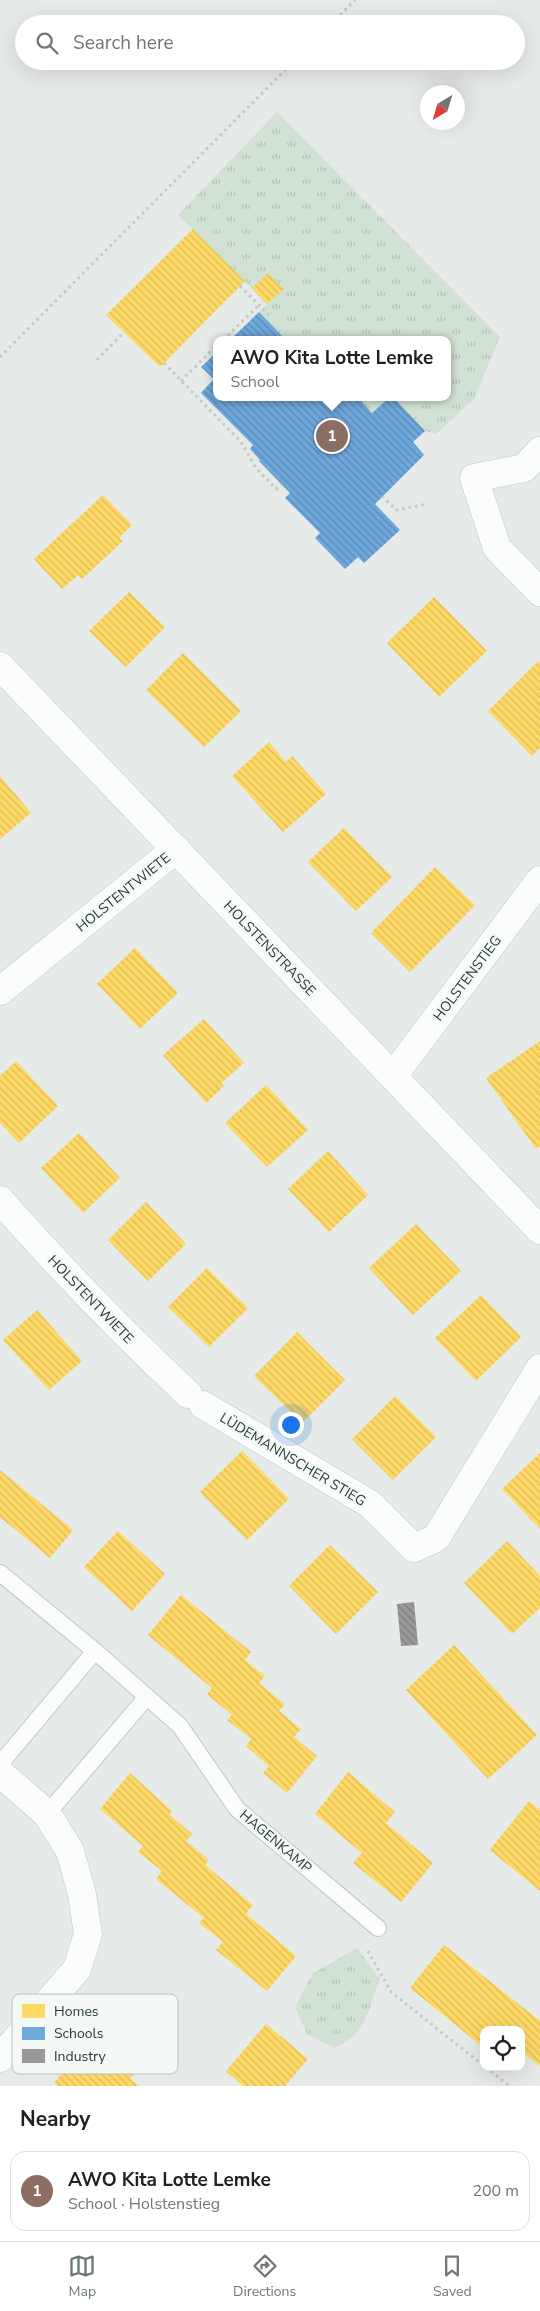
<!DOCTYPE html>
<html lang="en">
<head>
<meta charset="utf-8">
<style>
  body { margin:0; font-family:"Nunito Sans",sans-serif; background:#f6f6f6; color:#202124 }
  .controls { position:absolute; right:15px; bottom:15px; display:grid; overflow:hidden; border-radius:10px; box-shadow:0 5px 20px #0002 }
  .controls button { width:45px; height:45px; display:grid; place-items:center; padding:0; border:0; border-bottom:1px solid #e0e0e0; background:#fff; color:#202124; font:25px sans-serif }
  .compass { position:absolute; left:420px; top:85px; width:45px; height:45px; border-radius:50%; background:#fff; box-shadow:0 5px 20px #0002; rotate:218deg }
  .you { position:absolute; left:290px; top:1424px; width:18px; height:18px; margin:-12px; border:4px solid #fff; border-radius:50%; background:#1a73e8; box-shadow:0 0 0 8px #1a73e833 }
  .badge { display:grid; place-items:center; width:32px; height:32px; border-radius:50%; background:#697972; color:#fff; font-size:16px; font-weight:700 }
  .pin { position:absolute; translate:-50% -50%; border:2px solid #fff; box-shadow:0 1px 5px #0006 }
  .popup { position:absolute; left:213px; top:336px; width:238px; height:65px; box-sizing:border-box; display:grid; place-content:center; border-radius:10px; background:#fff; filter:drop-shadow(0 1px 4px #0005); font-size:16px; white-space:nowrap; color:#757577 }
  .popup b { font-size:19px; color:#202124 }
  .popup::after { content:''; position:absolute; left:50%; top:100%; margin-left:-10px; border:10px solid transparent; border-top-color:#fff }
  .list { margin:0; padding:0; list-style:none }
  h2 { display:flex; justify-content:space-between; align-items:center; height:65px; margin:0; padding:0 20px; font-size:21px }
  h2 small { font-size:16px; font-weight:400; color:#757577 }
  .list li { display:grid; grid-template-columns:32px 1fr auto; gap:15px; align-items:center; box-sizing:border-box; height:80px; margin:0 10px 10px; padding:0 10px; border:1px solid #e0e0e0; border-radius:15px }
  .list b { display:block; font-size:19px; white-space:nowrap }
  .list p { margin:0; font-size:16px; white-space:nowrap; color:#757577 }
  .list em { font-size:16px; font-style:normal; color:#757577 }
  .icon { flex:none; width:28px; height:28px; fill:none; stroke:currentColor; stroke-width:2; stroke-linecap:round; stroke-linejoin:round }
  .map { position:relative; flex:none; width:540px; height:2086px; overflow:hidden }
  .search { position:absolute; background:#fff; box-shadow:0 5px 20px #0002; left:15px; right:15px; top:15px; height:55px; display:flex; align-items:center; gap:12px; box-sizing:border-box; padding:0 18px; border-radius:28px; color:#757577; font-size:19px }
  .sheet { height:155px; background:#fff }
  nav { display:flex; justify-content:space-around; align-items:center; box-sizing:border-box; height:70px; border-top:1px solid #e0e0e0; background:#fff; font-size:14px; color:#757577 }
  nav a { display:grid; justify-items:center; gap:2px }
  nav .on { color:#697972 }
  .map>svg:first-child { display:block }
  .grass { fill:url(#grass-tufts) }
  .homes { fill:url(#homes-back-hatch) }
  .schools { fill:url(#schools-back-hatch) }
  .industry { fill:url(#industry-back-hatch) }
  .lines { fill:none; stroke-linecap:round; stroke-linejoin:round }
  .service-casing { stroke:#c3c7c5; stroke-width:18 }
  .minor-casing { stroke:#c3c7c5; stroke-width:29 }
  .path { stroke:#c2cac6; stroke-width:3; stroke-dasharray:2.5 4; stroke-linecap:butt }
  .service { stroke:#fbfcfc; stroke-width:16 }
  .minor { stroke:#fbfcfc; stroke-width:28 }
  .labels { text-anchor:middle; stroke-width:5; stroke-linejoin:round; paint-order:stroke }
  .street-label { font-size:14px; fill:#263c33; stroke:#f5f9f6 }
  .key { fill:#f5f9f6; stroke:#b7c0bc; stroke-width:1 }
  .key-label { font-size:14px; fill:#263c33 }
</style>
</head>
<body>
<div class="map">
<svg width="540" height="2086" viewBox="0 0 540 2086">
  <defs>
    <pattern id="grass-tufts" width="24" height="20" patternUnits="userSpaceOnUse" patternTransform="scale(1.25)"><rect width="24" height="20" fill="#d1e2d4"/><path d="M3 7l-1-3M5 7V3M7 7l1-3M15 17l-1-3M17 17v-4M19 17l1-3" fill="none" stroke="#b3c3b6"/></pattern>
    <pattern id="homes-back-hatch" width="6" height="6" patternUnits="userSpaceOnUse" patternTransform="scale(1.25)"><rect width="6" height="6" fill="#ffd966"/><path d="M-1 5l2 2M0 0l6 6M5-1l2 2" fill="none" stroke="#dabb59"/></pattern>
    <pattern id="schools-back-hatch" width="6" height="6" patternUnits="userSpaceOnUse" patternTransform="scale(1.25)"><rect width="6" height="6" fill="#6fa8dc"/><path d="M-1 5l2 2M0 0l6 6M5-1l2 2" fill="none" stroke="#5b8ab3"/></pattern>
    <pattern id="industry-back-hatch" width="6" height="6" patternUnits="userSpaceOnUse" patternTransform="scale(1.25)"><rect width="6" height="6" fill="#999"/><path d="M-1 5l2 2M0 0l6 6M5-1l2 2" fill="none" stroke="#7d7e7d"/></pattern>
  </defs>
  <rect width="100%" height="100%" fill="#e6eae8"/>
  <!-- grass -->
  <g class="grass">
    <path d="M277,112L500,337L474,399L436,434L425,431L393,397H447V340H286L259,312L267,304L178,215Z"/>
    <path d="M358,397H390L372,413Z"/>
    <path d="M357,1948L380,1979C367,2011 369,2031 335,2048L307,2034L295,2007L313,1973Z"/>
  </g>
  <!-- homes -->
  <g class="homes">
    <path d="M193,229L245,281L160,367L106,315Z"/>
    <path d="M268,273L284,289L267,304L252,288Z"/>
    <path d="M103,495L132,525L119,538L123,541L82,579L78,575L62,589L34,559Z"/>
    <path d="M129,592L165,627L126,667L89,631Z"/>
    <path d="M434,597L487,651L439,697L387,643Z"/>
    <path d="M183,653L241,711L204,747L146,690Z"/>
    <path d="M538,661L540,663V748L532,756L488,711Z"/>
    <path d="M269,742L286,762L292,756L326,794L283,832L232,776Z"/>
    <path d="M0,776L31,813L0,839Z"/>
    <path d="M344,828L392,877L356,911L308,862Z"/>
    <path d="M435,867L475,905L410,972L371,933Z"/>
    <path d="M135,948L178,993L140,1029L97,984Z"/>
    <path d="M204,1019L244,1063L221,1083L224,1086L206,1103L163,1055Z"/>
    <path d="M540,1041V1146L536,1149L486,1078Z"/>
    <path d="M16,1061L58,1106L19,1143L0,1123V1076Z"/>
    <path d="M266,1085L308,1130L267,1167L225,1123Z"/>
    <path d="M79,1133L120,1178L83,1213L41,1168Z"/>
    <path d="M328,1151L368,1195L329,1232L288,1189Z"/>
    <path d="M146,1202L186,1244L148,1281L108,1240Z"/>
    <path d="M416,1224L461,1271L413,1315L369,1268Z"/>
    <path d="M207,1268L248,1308L209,1347L168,1307Z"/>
    <path d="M481,1295L521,1337L476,1381L435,1338Z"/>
    <path d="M37,1310L82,1361L49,1390L3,1340Z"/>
    <path d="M297,1332L345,1380L302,1423L254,1376Z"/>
    <path d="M395,1396L436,1437L393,1480L352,1439Z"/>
    <path d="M242,1451L289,1499L247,1540L200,1492Z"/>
    <path d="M540,1453V1529L502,1489Z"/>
    <path d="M0,1470L73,1530L50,1558L0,1517Z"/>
    <path d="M118,1531L165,1574L132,1611L84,1567Z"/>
    <path d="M507,1541L540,1576V1608L512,1634L464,1583Z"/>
    <path d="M330,1545L378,1592L336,1634L289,1586Z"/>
    <path d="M181,1595L251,1652L245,1660L265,1676L259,1683L285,1704L279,1711L301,1729L294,1737L317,1756L287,1793L263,1773L269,1766L246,1746L251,1739L227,1720L232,1715L207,1694L212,1688L148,1635Z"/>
    <path d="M454,1645L537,1735L488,1779L406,1690Z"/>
    <path d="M348,1772L395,1812L386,1823L433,1863L401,1902L353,1863L362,1853L315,1814Z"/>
    <path d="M130,1773L172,1811L169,1814L192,1834L186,1841L209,1860L205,1865L253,1905L246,1914L296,1956L267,1991L216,1950L223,1942L199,1923L204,1918L156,1879L162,1871L138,1852L143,1846L100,1809Z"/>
    <path d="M529,1801L540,1810V1891L490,1850Z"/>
    <path d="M444,1945L540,2021V2066L521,2051V2030H484V2048L410,1988Z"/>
    <path d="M266,2024L308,2059L285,2086H243L226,2071Z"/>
    <path d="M93,2035L109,2048L102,2057L114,2066L121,2058L137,2070L130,2079L139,2086H58L54,2083Z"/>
  </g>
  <!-- schools -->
  <g class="schools">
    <path d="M259,312L286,340H230Z"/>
    <path d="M217,352V397H358L372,413L390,397H393L425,431L413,442L424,455L375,504L400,530L364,563L358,557L345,569L315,538L320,533L285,498L290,493L259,461L260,460L250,449L253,445L201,393L214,379L201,367Z"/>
  </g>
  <!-- industry -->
  <path class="industry" d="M414,1602L418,1645L401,1646L397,1604Z"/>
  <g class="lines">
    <defs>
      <g id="service">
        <path d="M0,1573L95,1651L180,1726L237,1809L378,1928"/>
        <path d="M0,1764L95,1651"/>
        <path d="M47,1814L146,1698"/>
      </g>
      <g id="minor">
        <path d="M540,451L524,468L474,478L497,548L540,592"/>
        <path d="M0,666L540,1230"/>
        <path d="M0,991L176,849"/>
        <path d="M393,1076L540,880"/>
        <path d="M0,1200C60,1268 122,1332 188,1394"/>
        <path d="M203,1405L370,1504L414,1548L436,1538L540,1368"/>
        <path d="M0,1773L47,1814L70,1851L82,1894L88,1934L77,1969L0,2058"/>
      </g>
    </defs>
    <!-- service casing -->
    <use href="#service" class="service-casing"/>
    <!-- minor casing -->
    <use href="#minor" class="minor-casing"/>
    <!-- path -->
    <g class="path">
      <path d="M331,24L355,0"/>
      <path d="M240,286L269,315"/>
      <path d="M223,340L259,305"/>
      <path d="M0,357L294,61"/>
      <path d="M97,360L124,332"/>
      <path d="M164,363L241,442L256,468L276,489L281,484"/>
      <path d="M181,381L217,345"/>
      <path d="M382,496L396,510L427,504"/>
      <path d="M368,1951L391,1992L484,2066"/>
      <path d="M486,2067L509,2086"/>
    </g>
    <!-- service -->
    <use href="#service" class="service"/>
    <!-- minor -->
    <use href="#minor" class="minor"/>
  </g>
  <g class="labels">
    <!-- street labels -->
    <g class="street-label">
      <text transform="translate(123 892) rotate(-39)" y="5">HOLSTENTWIETE</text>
      <text transform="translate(270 948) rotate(46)" y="5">HOLSTENSTRASSE</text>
      <text transform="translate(467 978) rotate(-53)" y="5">HOLSTENSTIEG</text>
      <text transform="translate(91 1299) rotate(46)" y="5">HOLSTENTWIETE</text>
      <text transform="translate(293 1459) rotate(31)" y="5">LÜDEMANNSCHER STIEG</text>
      <text transform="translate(276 1841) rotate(40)" y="5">HAGENKAMP</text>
    </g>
  </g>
  <!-- legend -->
  <rect x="12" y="1994" width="166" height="80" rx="8" class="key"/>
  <rect x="22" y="2004" width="23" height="14" fill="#ffd966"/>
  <rect x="22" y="2027" width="23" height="13" fill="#6fa8dc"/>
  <rect x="22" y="2049" width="23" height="14" fill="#999"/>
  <g class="key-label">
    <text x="54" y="2016">Homes</text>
    <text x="54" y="2038">Schools</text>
    <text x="54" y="2061">Industry</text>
  </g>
</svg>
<div class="controls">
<button><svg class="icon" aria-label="locate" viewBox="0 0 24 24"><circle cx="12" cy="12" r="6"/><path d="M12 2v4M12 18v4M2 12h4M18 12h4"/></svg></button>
</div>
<svg class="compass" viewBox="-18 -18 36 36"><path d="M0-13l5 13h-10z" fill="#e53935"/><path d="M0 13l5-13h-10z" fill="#757577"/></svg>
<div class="you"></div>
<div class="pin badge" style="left:332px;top:436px;background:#8d6e63">1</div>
<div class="popup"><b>AWO Kita Lotte Lemke</b>School</div>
<div class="search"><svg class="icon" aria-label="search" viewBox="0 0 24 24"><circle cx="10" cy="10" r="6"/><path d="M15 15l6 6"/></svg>Search here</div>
</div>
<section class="sheet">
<h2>Nearby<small></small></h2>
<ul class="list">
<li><span class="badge" style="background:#8d6e63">1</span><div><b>AWO Kita Lotte Lemke</b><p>School · Holstenstieg</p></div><em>200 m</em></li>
</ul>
</section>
<nav>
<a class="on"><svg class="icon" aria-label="map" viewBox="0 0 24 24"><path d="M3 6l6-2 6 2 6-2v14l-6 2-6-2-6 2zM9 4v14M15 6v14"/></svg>Map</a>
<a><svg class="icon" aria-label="directions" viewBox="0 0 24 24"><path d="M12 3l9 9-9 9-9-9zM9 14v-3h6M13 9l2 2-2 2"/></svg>Directions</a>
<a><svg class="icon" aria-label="saved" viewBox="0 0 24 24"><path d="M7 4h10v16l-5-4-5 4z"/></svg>Saved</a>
</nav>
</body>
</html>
